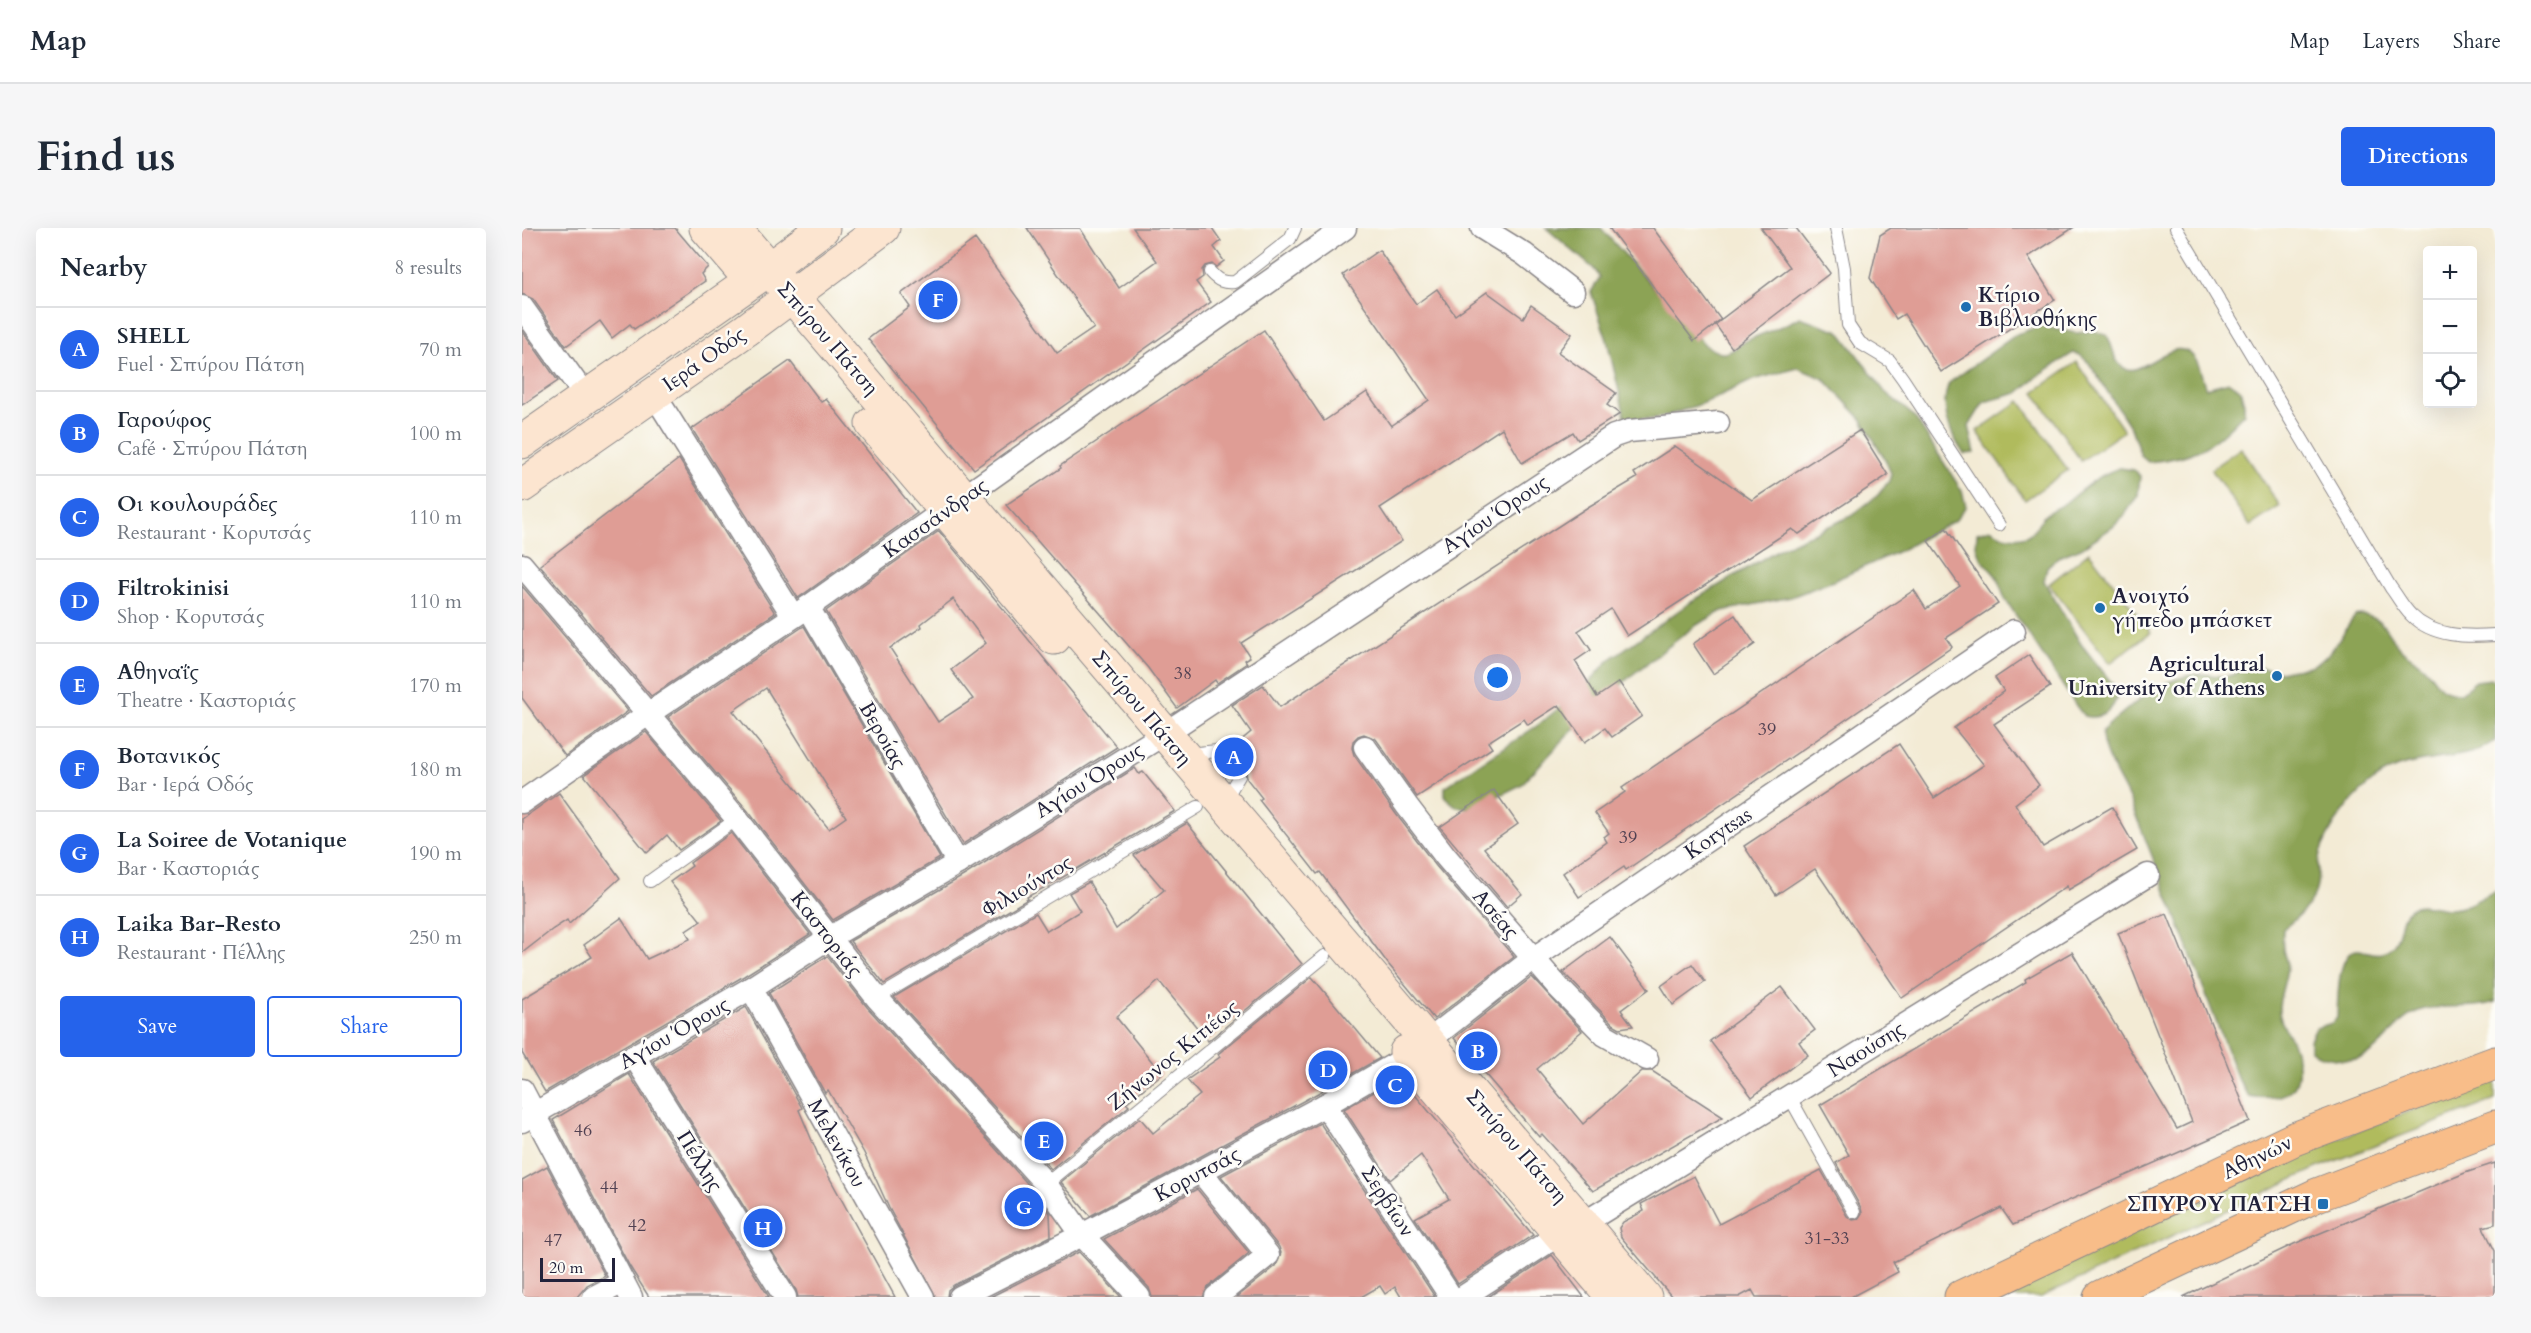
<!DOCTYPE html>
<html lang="en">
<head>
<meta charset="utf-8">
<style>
  body { margin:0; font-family:Cardo,serif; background:#f6f6f7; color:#1f2937 }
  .controls { position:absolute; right:18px; top:18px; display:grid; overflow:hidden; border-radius:6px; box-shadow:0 6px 24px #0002 }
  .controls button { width:54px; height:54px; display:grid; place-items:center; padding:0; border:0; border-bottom:2px solid #e0e1e3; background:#fff; color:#1f2937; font:30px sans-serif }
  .scale { position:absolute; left:18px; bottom:15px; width:75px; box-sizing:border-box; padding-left:6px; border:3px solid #22223b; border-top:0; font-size:16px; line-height:21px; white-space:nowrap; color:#22223b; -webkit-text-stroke:4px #fdfcf7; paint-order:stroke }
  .you { position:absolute; left:976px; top:450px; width:21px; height:21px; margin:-15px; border:4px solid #fff; border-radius:50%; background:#1a73e8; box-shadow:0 0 0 9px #1a73e833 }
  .badge { display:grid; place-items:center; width:39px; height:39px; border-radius:50%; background:#2563eb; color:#fff; font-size:20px; font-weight:700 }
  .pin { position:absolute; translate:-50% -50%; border:3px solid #fff; box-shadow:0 2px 6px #0006 }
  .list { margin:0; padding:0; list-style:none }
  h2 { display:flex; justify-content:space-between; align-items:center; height:78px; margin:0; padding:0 24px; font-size:26px }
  h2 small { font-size:20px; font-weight:400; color:#747a83 }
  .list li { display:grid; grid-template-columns:39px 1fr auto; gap:18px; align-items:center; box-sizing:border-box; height:84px; padding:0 24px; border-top:2px solid #e0e1e3 }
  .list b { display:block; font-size:22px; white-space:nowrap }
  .list p { margin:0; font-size:20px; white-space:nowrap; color:#747a83 }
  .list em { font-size:20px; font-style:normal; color:#747a83 }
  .actions { display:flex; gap:12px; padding:18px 24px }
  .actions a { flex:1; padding:14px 0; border:2px solid #2563eb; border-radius:6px; text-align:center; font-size:21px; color:#2563eb }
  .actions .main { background:#2563eb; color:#fff }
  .icon { flex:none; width:33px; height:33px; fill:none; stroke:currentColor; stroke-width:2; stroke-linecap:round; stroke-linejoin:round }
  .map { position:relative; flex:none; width:1973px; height:1069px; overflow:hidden; border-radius:6px }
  header { display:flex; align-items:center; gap:36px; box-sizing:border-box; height:84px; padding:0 30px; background:#fff; border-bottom:2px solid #e0e1e3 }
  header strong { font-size:28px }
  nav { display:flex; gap:33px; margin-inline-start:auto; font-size:21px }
  .intro { display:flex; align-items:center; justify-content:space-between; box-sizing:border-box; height:144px; padding:0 36px }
  h1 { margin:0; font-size:42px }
  .button { padding:15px 27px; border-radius:6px; background:#2563eb; color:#fff; font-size:21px; font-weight:700 }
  main { display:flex; gap:36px; padding:0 36px }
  aside { flex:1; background:#fff; border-radius:6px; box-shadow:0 6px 24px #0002 }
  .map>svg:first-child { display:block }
  .green { fill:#b0bb5d; stroke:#696e4c; stroke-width:1.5 }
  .forest { fill:#8ca354; stroke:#576248; stroke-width:1.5 }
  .building { fill:#df9d95; fill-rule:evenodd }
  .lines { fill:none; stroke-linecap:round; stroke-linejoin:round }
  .lane-casing { stroke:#8a8688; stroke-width:14 }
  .street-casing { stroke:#8a8688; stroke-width:25 }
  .secondary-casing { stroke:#8a8688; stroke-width:35 }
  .highway-casing { stroke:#8a8688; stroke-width:35 }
  .lane { stroke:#fff; stroke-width:12 }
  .street { stroke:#fff; stroke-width:22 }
  .secondary { stroke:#fce5d0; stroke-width:33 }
  .highway { stroke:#f8bd89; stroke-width:33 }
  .poi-dot { fill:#1f6fb2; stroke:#fdfcf7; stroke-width:2 }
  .labels { text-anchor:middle; stroke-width:5; stroke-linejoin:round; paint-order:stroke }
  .number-label { font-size:18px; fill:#514152 }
  .poi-label { font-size:21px; font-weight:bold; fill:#22223b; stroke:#fdfcf7; text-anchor:start }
  .street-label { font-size:21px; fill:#22223b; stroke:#fdfcf7 }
</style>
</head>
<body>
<header>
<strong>Map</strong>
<nav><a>Map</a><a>Layers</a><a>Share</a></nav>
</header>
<div class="intro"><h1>Find us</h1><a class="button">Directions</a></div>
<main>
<aside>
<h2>Nearby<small>8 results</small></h2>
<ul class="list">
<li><span class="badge">A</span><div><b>SHELL</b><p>Fuel · Σπύρου Πάτση</p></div><em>70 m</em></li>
<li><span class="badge">B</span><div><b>Γαρούφος</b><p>Café · Σπύρου Πάτση</p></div><em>100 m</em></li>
<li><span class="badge">C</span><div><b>Οι κουλουράδες</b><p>Restaurant · Κορυτσάς</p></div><em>110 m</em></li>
<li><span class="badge">D</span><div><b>Filtrokinisi</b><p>Shop · Κορυτσάς</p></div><em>110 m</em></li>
<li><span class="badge">E</span><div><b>Αθηναΐς</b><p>Theatre · Καστοριάς</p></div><em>170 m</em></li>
<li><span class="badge">F</span><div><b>Βοτανικός</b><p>Bar · Ιερά Οδός</p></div><em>180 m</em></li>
<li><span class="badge">G</span><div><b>La Soiree de Votanique</b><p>Bar · Καστοριάς</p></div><em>190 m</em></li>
<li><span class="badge">H</span><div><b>Laika Bar-Resto</b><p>Restaurant · Πέλλης</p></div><em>250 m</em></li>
</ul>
<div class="actions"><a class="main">Save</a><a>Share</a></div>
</aside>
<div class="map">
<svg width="1973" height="1069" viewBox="0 0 1973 1069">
  <rect width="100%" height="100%" fill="#fdfcf7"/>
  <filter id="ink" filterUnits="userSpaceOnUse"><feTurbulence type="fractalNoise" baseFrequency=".0167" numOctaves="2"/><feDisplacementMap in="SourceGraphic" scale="12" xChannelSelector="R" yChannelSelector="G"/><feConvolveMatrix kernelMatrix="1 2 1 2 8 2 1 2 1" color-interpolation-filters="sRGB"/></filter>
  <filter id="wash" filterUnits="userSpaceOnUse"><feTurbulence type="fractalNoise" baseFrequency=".008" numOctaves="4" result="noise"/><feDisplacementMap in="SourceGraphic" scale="24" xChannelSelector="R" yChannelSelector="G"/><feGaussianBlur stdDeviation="1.35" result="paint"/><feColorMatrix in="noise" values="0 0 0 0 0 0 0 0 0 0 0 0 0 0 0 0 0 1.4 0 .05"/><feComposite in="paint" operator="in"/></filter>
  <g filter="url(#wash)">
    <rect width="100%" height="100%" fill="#f3ebd5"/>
    <!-- green -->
    <g class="green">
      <path d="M1555,134L1602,203L1559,233L1512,164Z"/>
      <path d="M1498,173L1546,242L1503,272L1455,203Z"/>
      <path d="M1719,220L1758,278L1728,298L1689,241Z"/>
      <path d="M1567,324L1629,404L1588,435L1527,356Z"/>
      <path d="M1973,850V872L1795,940L1519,1069H1481L1489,1062L1784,923Z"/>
    </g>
    <!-- forest -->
    <g class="forest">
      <path d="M1024,0H1079L1184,118C1189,121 1196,126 1202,125C1211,125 1218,115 1226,112C1244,104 1261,99 1278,89L1317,103L1363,164L1392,188L1440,263L1444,278L1434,292L1379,322L1311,353L1269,369L1200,383L1173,398L1110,447L1060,492L999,557L952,580L935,579L923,569V559L1016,497L1063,459L1087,432L1169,374L1257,321L1329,288L1356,267L1367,253L1369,246L1364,233L1340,192L1302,151L1276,140L1231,152L1182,175L1147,187L1130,191H1107L1103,189L1085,112L1069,64L1078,49L1072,41Z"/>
      <path d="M1518,98L1554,105L1573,103L1585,107C1589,114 1591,125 1595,133C1615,165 1653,94 1675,134C1679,141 1680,152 1684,160L1707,154L1718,161L1722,175V185C1688,220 1675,229 1626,234L1619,228L1609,200L1567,135L1558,127L1551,125L1520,145L1496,165L1462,174L1447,198L1453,225L1442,226C1428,206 1417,179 1427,155L1495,106Z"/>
      <path d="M1598,240L1612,242L1618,248L1616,267L1602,288L1591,299L1559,320L1536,329L1525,339L1522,353L1559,416L1597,464C1591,483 1582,492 1562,488L1555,479L1483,371L1474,348L1460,332L1454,318L1455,305L1469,301C1479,308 1492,312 1504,308C1515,303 1516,294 1523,287C1528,282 1537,279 1543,275C1561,261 1575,247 1598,240Z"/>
      <path d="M1834,387C1865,387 1862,405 1880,422C1887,428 1896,433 1903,440C1917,454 1914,464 1939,465L1954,453L1969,451L1973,454V513C1965,517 1957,523 1948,525C1917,533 1883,530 1855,550C1833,566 1812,592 1801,618C1794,632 1797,644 1795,658C1792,676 1774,691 1761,701C1761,707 1760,714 1761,720C1761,726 1765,732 1765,738C1765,752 1756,768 1757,783C1758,798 1770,809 1773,822C1785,864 1764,874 1726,868L1715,849C1680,756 1645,663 1607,571C1598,550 1579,526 1580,503C1604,481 1643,447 1678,446C1688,446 1696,449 1706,448C1713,447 1720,441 1727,440C1738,438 1750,441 1759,444C1771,440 1785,441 1795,435C1813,425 1821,402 1834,387Z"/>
      <path d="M1973,663V774C1950,782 1926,776 1903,781C1865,790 1861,840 1814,831C1803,829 1796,829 1788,821V812L1794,800L1810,795L1815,790C1816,774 1814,721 1837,722C1849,723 1855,730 1867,721C1881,711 1875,692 1887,681C1896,673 1914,680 1926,681C1944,681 1958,670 1973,663Z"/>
    </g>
    <g id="blocks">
      <!-- building -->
      <g class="building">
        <path d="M0,0H153L186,39L179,46L183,53L112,101L108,96L90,110L78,93L44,118L11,71L0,66Z"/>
        <path d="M505,0H558L597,60L635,33L611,0H690L699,13L692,19L702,33L694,39L690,36L683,38L680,42L681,49L674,54L689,74L452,241L346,111L388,79L379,66L453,11L535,125L572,100Z"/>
        <path d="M1087,0H1131L1199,92L1172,113Z"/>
        <path d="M1239,0H1274L1308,45L1210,120L1193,96L1268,39Z"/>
        <path d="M1369,0H1551L1506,29L1533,72L1419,144L1382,86L1374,91L1348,50L1358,7Z"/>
        <path d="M857,22L894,76L915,61L933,87L965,64L1001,90L1009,77L1050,106L1036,124L1094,165L1085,177L1098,186L1056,212L1051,204L1000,235L980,200L858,280L880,313L719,415L728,429L723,432L725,435L695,455L693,452L655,480L626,440L484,277L539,240L538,238L742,102L802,193L845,164L869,198L907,172L821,47Z"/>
        <path d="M0,102L36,153L0,177Z"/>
        <path d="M268,133L299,174L304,171L395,285L276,370L170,201Z"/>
        <path d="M1338,202L1366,247L1277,306L1270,301L1105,408L1089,381L1056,403L1069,422L1053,433L1075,469L1097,454L1120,488L1090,509L1083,500L1063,514L1037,477L1006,497L1002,491L966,514L970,520L895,569L854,511L842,506L836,508L831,513L830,520L832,527L874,586L914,638L992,729L912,791L867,737L798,644L795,646L737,572L740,570L725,551L724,543L706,523L729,504L710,477L741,457L758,479L1066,279L1115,250L1112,245L1153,218L1230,272Z"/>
        <path d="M157,231L253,385L129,468L18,337Z"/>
        <path d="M1424,300L1476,376L1424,410L1430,419L1104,642L1102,639L1057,669L1041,645L1085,614L1082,609L1087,605L1073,585L1103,564L1100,560L1392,362L1404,381L1438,358L1406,313Z"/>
        <path d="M417,303L595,519L441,616L304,383ZM431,371L464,415L429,442L451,471L416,494L368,420L400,399L399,396Z"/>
        <path d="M0,358L106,483L43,528L0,470Z"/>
        <path d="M1213,387L1233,416L1191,446L1171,416Z"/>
        <path d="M282,398L418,630L311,692L226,583L146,489ZM244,460L324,589L307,601L211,483Z"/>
        <path d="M1507,427L1528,459L1472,496L1517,557L1493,576L1521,619L1590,579L1615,622L1546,662L1545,658L1380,770L1293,641L1254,667L1222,618L1377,516L1412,570L1462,537L1432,500L1482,463L1473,450Z"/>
        <path d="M124,504L199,593L157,622L145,607L125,625L62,547Z"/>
        <path d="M613,540L617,546L621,544L653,583L536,652L505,669L506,671L362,756L328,713L443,647Z"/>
        <path d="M972,562L996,596L962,620L1000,666L985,679L918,599Z"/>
        <path d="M37,565L98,650L47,696L45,692L31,701L0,725V591Z"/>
        <path d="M665,595L780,736L686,813L637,753L594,789L640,846L604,875L607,878L529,941L372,769L514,685L525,703L558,683L547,665L567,654L594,701L642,662L612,627Z"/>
        <path d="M209,605L288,706L222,748L23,864L0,825V771L70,729L62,717L99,690L125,731L168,711L164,703L179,693L148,654L170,638L168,635Z"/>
        <path d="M1645,686L1728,893L1491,997L1479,980L1371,1034L1376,1044L1329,1069H1234L1230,1062L1217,1069H1150L1099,1009L1097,1000L1101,994L1122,983L1119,976L1172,948L1197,996L1299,942L1325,988L1331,992L1336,991L1340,985L1339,980L1314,935L1327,927L1298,877L1504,754L1503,751L1550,724L1655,901L1670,894L1596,705Z"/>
        <path d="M1088,709L1127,761L1099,782L1111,798L1098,800L1091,796L1041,744Z"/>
        <path d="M305,728L345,779L513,964L528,985L529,1008L432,1057L426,1062L425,1069H414L367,980L342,925L306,862L303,865L247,765Z"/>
        <path d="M1170,736L1183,754L1151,777L1139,758Z"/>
        <path d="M790,749L858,830L796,865L568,988L539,954L618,890L631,905L678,867L665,852L698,829L696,826Z"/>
        <path d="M1010,749L1060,803L1015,841L1061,896L1120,843H1130L1201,889L1071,963L1020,906L1017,909L932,810Z"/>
        <path d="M1260,759L1293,802L1277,814L1286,827L1230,869L1188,813Z"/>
        <path d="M224,779L280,880L277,882L300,936L373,1069H276L274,1062L131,833Z"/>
        <path d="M107,846L247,1069H127L108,1039L31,892Z"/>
        <path d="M878,849L1011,1007L936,1056L893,990L927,971L899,927L868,952L822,881Z"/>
        <path d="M798,895L913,1069H879L873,1059L863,1066L858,1058L839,1069H715L754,1038L759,1025L757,1019L699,948Z"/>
        <path d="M1973,935V996L1961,999L1973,1023V1069H1661L1772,1016L1943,945Z"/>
        <path d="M25,938L83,1048L65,1057L55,1069H0V952Z"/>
        <path d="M675,961L727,1025L686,1059L681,1069H630L627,1060L582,1011Z"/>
        <path d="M557,1024L599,1069H468Z"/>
        <path d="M1030,1027L1062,1069H966Z"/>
      </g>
    </g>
  </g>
  <g filter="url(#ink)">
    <use href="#blocks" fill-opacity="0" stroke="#8a8688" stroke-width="1.5"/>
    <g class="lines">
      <defs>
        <g id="lane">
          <path d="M1314,0L1322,40L1326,97L1338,115L1368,133L1381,151L1477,297"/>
          <path d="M1654,0L1869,360C1876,369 1881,379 1889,387C1910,409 1945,409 1973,407"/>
          <path d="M688,44C696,53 701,55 713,54L768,11L773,0"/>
          <path d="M666,526L695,523L717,548L703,572"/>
          <path d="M128,653L215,591"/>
          <path d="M355,770L676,579"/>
          <path d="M1267,868L1332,984"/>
          <path d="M524,956L803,728"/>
        </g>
        <g id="street">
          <path d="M960,0L1002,26L1051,64"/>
          <path d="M0,79L64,169"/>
          <path d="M132,166L271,388"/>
          <path d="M0,337L215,591L355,770L524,956L560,1007L617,1069"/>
          <path d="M286,379L436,635"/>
          <path d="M843,519L885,578L924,629L1037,760L1083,807L1125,831"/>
          <path d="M0,574L126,486L286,379L823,0"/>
          <path d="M229,760L401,1069"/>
          <path d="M112,828L263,1069"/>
          <path d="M0,862L109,1069"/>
          <path d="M803,877L929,1069"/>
          <path d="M0,893L229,760L307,710L436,635L642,506L1092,208L1107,203L1196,195"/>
          <path d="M679,944L746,1027L694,1069"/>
          <path d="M1062,995L1626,647"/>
          <path d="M72,1069L101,1054"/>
          <path d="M438,1069L560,1007L803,877L887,828L1012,730L1492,403"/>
          <path d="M941,1069L1038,1006"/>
        </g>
        <g id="secondary">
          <path d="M184,0L220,42"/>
          <path d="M212,0L1123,1069"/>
          <path d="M350,196L532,410"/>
          <path d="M0,214L247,41L301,0"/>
          <path d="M0,258L224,102L361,0"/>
          <path d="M884,824L1091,1069"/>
        </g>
        <g id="highway">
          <path d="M1439,1069L1772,911L1973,835"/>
          <path d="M1578,1069L1795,967L1973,899"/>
        </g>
      </defs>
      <!-- lane casing -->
      <use href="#lane" class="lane-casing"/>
      <!-- street casing -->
      <use href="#street" class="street-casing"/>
      <!-- secondary casing -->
      <use href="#secondary" class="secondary-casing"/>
      <!-- highway casing -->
      <use href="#highway" class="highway-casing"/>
      <!-- lane -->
      <use href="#lane" class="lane"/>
      <!-- street -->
      <use href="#street" class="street"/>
      <!-- secondary -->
      <use href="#secondary" class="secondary"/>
      <!-- highway -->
      <use href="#highway" class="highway"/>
    </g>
  </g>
  <!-- markers -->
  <g class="poi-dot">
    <circle cx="1444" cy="79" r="6"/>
    <circle cx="1578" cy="380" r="6"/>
    <circle cx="1755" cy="448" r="6"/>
    <rect x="1795" y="970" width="12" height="12" rx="3"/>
  </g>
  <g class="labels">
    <!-- number labels -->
    <g class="number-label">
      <text x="661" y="451">38</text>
      <text x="1245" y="507">39</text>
      <text x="1106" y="615">39</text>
      <text x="61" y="908">46</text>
      <text x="87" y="965">44</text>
      <text x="115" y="1003">42</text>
      <text x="1305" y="1016">31-33</text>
      <text x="31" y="1018">47</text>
    </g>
    <!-- poi labels -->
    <g class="poi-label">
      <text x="1456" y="74">Κτίριο<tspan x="1456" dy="24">Βιβλιοθήκης</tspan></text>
      <text x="1590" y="375">Ανοιχτό<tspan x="1590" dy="24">γήπεδο μπάσκετ</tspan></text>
      <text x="1743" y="443" text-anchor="end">Agricultural<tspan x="1743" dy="24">University of Athens</tspan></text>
      <text x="1789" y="983" text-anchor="end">ΣΠΥΡΟΥ ΠΑΤΣΗ</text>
    </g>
    <!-- street labels -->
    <g class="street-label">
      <text transform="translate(306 110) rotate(49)" y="7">Σπύρου Πάτση</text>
      <text transform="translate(182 131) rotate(-35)" y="7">Ιερά Οδός</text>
      <text transform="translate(973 286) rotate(-34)" y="7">Αγίου Όρους</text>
      <text transform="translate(413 290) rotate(-35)" y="7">Κασσάνδρας</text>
      <text transform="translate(620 480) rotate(50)" y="7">Σπύρου Πάτση</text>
      <text transform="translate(361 507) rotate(60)" y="7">Βεροίας</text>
      <text transform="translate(567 552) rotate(-32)" y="7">Αγίου Όρους</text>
      <text transform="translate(1196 605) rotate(-34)" y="7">Korytsas</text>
      <text transform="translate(505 658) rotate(-31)" y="7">Φιλιούντος</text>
      <text transform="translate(974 686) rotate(49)" y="7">Ασέας</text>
      <text transform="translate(305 706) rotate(52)" y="7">Καστοριάς</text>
      <text transform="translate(152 805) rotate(-30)" y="7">Αγίου Όρους</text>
      <text transform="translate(1344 821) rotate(-32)" y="7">Ναούσης</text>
      <text transform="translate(651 827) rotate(-39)" y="7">Ζήνωνος Κιτιέως</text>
      <text transform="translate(315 915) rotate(61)" y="7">Μελενίκου</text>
      <text transform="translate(995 918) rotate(49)" y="7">Σπύρου Πάτση</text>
      <text transform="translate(1735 929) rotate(-26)" y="7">Αθηνών</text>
      <text transform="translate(178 933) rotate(58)" y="7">Πέλλης</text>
      <text transform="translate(675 946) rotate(-28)" y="7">Κορυτσάς</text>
      <text transform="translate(866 973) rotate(57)" y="7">Σερβίων</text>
    </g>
  </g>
</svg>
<div class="controls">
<button>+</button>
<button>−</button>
<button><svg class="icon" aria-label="locate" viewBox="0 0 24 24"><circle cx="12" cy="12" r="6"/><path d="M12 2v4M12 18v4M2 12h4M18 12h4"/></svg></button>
</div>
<div class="scale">20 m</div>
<div class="you"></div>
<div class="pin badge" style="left:712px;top:529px">A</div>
<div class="pin badge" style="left:956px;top:823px">B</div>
<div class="pin badge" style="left:873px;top:857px">C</div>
<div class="pin badge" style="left:806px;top:842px">D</div>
<div class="pin badge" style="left:522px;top:913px">E</div>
<div class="pin badge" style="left:416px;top:72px">F</div>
<div class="pin badge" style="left:502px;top:979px">G</div>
<div class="pin badge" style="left:241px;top:1000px">H</div>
</div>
</main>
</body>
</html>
